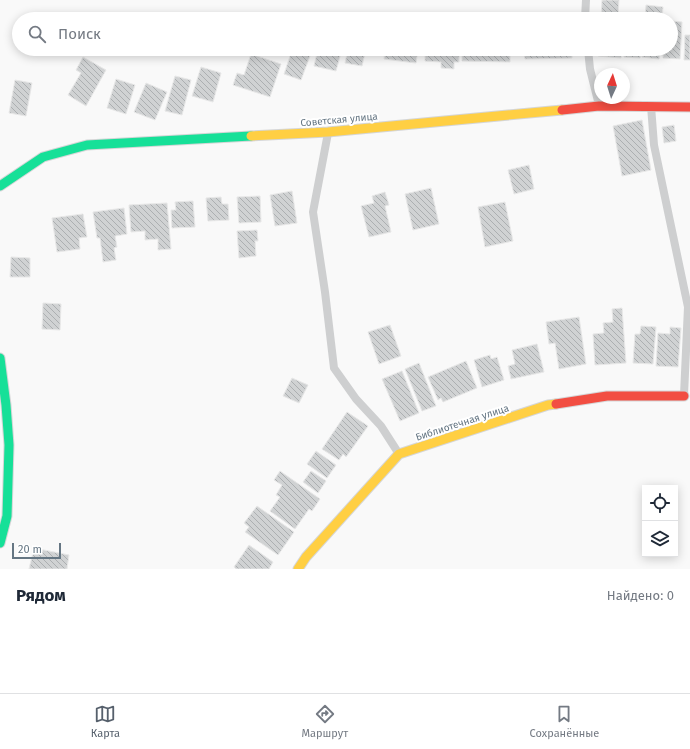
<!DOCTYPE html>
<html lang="ru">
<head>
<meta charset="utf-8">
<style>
  body { margin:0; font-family:"Fira Sans",sans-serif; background:#f2f2f3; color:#1f2937 }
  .controls { position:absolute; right:12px; bottom:12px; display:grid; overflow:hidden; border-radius:0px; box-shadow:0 2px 10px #0003 }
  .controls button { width:36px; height:36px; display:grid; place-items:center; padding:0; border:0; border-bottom:1px solid #e0e1e3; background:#fff; color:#1f2937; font:20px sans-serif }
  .compass { position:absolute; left:594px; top:68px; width:36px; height:36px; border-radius:50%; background:#fff; box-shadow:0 2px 10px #0003; rotate:4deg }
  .scale { position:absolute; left:12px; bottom:10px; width:49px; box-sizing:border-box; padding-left:4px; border:2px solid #657683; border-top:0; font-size:11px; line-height:14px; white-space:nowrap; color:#657683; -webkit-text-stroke:3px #fff; paint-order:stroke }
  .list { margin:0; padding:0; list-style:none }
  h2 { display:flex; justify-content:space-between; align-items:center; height:52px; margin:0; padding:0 16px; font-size:17px }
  h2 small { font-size:13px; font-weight:400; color:#747a83 }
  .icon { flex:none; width:22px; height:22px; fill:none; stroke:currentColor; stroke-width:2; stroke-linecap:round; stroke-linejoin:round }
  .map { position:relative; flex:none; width:690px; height:569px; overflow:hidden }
  .search { position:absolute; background:#fff; box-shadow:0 2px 10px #0003; left:12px; right:12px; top:12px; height:44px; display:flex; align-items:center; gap:10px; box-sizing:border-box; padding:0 14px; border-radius:22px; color:#747a83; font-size:15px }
  .sheet { height:124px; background:#fff }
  nav { display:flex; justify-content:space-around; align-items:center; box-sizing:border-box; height:56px; border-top:1px solid #e0e1e3; background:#fff; font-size:11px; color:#747a83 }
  nav a { display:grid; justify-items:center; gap:2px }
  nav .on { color:#56606c }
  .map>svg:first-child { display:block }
  .building { fill:url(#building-back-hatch); stroke:#e8e8e8 }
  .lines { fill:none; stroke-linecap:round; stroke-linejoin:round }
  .fast-casing { stroke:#d5d6d7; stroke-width:11 }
  .slow-casing { stroke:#d5d6d7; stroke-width:11 }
  .jam-casing { stroke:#d5d6d7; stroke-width:11 }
  .lane { stroke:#cecfd0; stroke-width:8 }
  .fast { stroke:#16e098; stroke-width:9 }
  .slow { stroke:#ffcf43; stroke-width:9 }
  .jam { stroke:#f24e42; stroke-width:9 }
  .labels { text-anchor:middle; stroke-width:4; stroke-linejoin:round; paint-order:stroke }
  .street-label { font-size:10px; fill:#657683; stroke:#fff }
</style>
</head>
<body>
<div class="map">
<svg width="690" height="569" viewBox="0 0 690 569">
  <defs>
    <pattern id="building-back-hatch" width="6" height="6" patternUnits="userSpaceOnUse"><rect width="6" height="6" fill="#d0d2d3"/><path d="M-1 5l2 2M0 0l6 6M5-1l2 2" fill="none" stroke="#acafb1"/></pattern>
  </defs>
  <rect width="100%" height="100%" fill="#f9f9f9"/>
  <!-- building -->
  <g class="building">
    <path d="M602,0H619L618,19H601Z"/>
    <path d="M646,5L663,7L662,19H645Z"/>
    <path d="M671,21L682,22L680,59L663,58V49H671Z"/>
    <path d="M685,35H690V60H684Z"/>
    <path d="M318,49H342L336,71L314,66Z"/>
    <path d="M348,49H375L374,55L365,53L362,66L345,63Z"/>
    <path d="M385,49H418L416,63L384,59Z"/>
    <path d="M425,49H459V62H454V69L441,68V62L425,61Z"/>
    <path d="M462,49H510V62L462,61Z"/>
    <path d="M524,49H572V58L525,59Z"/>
    <path d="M598,49H621V58L598,56Z"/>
    <path d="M624,49H641L640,58L624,57Z"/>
    <path d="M643,49H660L659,59L642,57Z"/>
    <path d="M292,50L310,56L301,80L284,74Z"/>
    <path d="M251,54L281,64L270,97L233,85L237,73L244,75Z"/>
    <path d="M83,57L106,70L86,106L68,95L81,73L76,70Z"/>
    <path d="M201,67L221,73L213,102L192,96Z"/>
    <path d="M175,76L191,80L182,115L165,111Z"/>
    <path d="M116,79L135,85L126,114L107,108Z"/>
    <path d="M15,80L32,83L26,116L9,113Z"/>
    <path d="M146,83L167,92L155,120L134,112Z"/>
    <path d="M642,120L651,170L622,176L613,126Z"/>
    <path d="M674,125L676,141L664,143L662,127Z"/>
    <path d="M529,165L534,189L514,194L508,170Z"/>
    <path d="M431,188L439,224L413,230L405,194Z"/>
    <path d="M292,191L297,223L275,226L270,195Z"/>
    <path d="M385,192L389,205L385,206L391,232L369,237L361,206L374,203L372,196Z"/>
    <path d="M260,196L261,222L239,223L237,197Z"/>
    <path d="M221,197L222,204H228L229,220L208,221L206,198Z"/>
    <path d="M193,201L195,227L172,228L171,210H176L175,202Z"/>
    <path d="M505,202L513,241L485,247L478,207Z"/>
    <path d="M167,203L171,249L158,250V239L145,240V231L131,232L129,205Z"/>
    <path d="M124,208L127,234L115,236L117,247L114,248L116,260L103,262L100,238H97L93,212Z"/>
    <path d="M83,214L87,237L79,238L80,249L57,252L52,218Z"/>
    <path d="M257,230L258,241H255L256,256L239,258L237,231Z"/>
    <path d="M11,257L30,258V277H10Z"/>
    <path d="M43,303L61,304L60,330L42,329Z"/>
    <path d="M622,308L626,363L595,365L593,334L604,333L603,323L613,322L612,309Z"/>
    <path d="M579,317L586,364L559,369L555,343L549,344L546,322Z"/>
    <path d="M390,325L401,356L379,364L368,332Z"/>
    <path d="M641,326L656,327L653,364L633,363L635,334H640Z"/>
    <path d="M670,327L681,328L678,367L656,366L658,333L670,334Z"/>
    <path d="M537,344L544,372L511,379L508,366L515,364L512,350Z"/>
    <path d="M490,355L491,359L497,357L504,380L482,387L474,360Z"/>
    <path d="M466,361L477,388L443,402L441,398L438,400L428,377Z"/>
    <path d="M419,363L436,406L422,411L405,369Z"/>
    <path d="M402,371L419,413L400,421L382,379Z"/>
    <path d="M292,378L308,385L299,403L283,396Z"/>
    <path d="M347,412L368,426L346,457L343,454L339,460L322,449Z"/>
    <path d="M316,451L336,465L327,478L307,464Z"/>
    <path d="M280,471L320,499L312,511L309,509L295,529L270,511L280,497L276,495L282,485L274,480Z"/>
    <path d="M311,471L326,481L318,493L303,482Z"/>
    <path d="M257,506L294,532L278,555L245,532L249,527L244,523Z"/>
    <path d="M249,545L273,562L269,569H236L234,567Z"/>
    <path d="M34,548L69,555L67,569H29Z"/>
  </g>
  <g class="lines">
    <defs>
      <g id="fast">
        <path d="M0,186L43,157L87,145L251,136"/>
        <path d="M0,358L6,405L9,445L7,516L0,543"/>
      </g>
      <g id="slow">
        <path d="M251,136L328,132L562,110"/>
        <path d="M298,569L306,557L399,454L548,405L556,404"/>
      </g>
      <g id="jam">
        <path d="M562,110L599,106L690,107"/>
        <path d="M556,404L607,396H684"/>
      </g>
    </defs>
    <!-- fast casing -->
    <use href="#fast" class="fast-casing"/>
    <!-- slow casing -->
    <use href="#slow" class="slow-casing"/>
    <!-- jam casing -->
    <use href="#jam" class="jam-casing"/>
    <!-- lane -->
    <g class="lane">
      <path d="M585,19L586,0"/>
      <path d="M588,49L590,69L599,105"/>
      <path d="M651,106L654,145L688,307L684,395"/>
      <path d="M328,133L313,212L325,292L334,368L356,399L381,426L399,454"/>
    </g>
    <!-- fast -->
    <use href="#fast" class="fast"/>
    <!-- slow -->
    <use href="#slow" class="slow"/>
    <!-- jam -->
    <use href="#jam" class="jam"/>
  </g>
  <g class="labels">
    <!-- street labels -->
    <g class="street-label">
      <text transform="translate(339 119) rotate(-5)" y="4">Советская улица</text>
      <text transform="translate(462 422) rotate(-18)" y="4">Библиотечная улица</text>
    </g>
  </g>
</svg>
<div class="controls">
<button><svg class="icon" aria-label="locate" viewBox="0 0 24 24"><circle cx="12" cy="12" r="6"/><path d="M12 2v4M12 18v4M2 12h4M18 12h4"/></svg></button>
<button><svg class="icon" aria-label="layers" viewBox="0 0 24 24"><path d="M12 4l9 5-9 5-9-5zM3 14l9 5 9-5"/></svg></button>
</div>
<svg class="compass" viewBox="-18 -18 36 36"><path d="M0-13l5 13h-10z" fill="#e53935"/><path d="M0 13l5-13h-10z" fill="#747a83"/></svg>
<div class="scale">20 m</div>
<div class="search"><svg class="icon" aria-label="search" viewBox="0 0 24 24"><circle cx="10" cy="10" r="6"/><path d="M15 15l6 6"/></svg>Поиск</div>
</div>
<section class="sheet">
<h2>Рядом<small>Найдено: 0</small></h2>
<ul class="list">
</ul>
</section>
<nav>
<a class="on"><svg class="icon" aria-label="map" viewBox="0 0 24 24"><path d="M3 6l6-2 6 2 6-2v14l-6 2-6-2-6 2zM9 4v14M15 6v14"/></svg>Карта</a>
<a><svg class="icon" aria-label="directions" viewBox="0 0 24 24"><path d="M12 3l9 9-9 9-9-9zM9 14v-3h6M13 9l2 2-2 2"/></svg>Маршрут</a>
<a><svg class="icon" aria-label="saved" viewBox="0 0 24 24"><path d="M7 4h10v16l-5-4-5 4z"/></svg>Сохранённые</a>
</nav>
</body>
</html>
